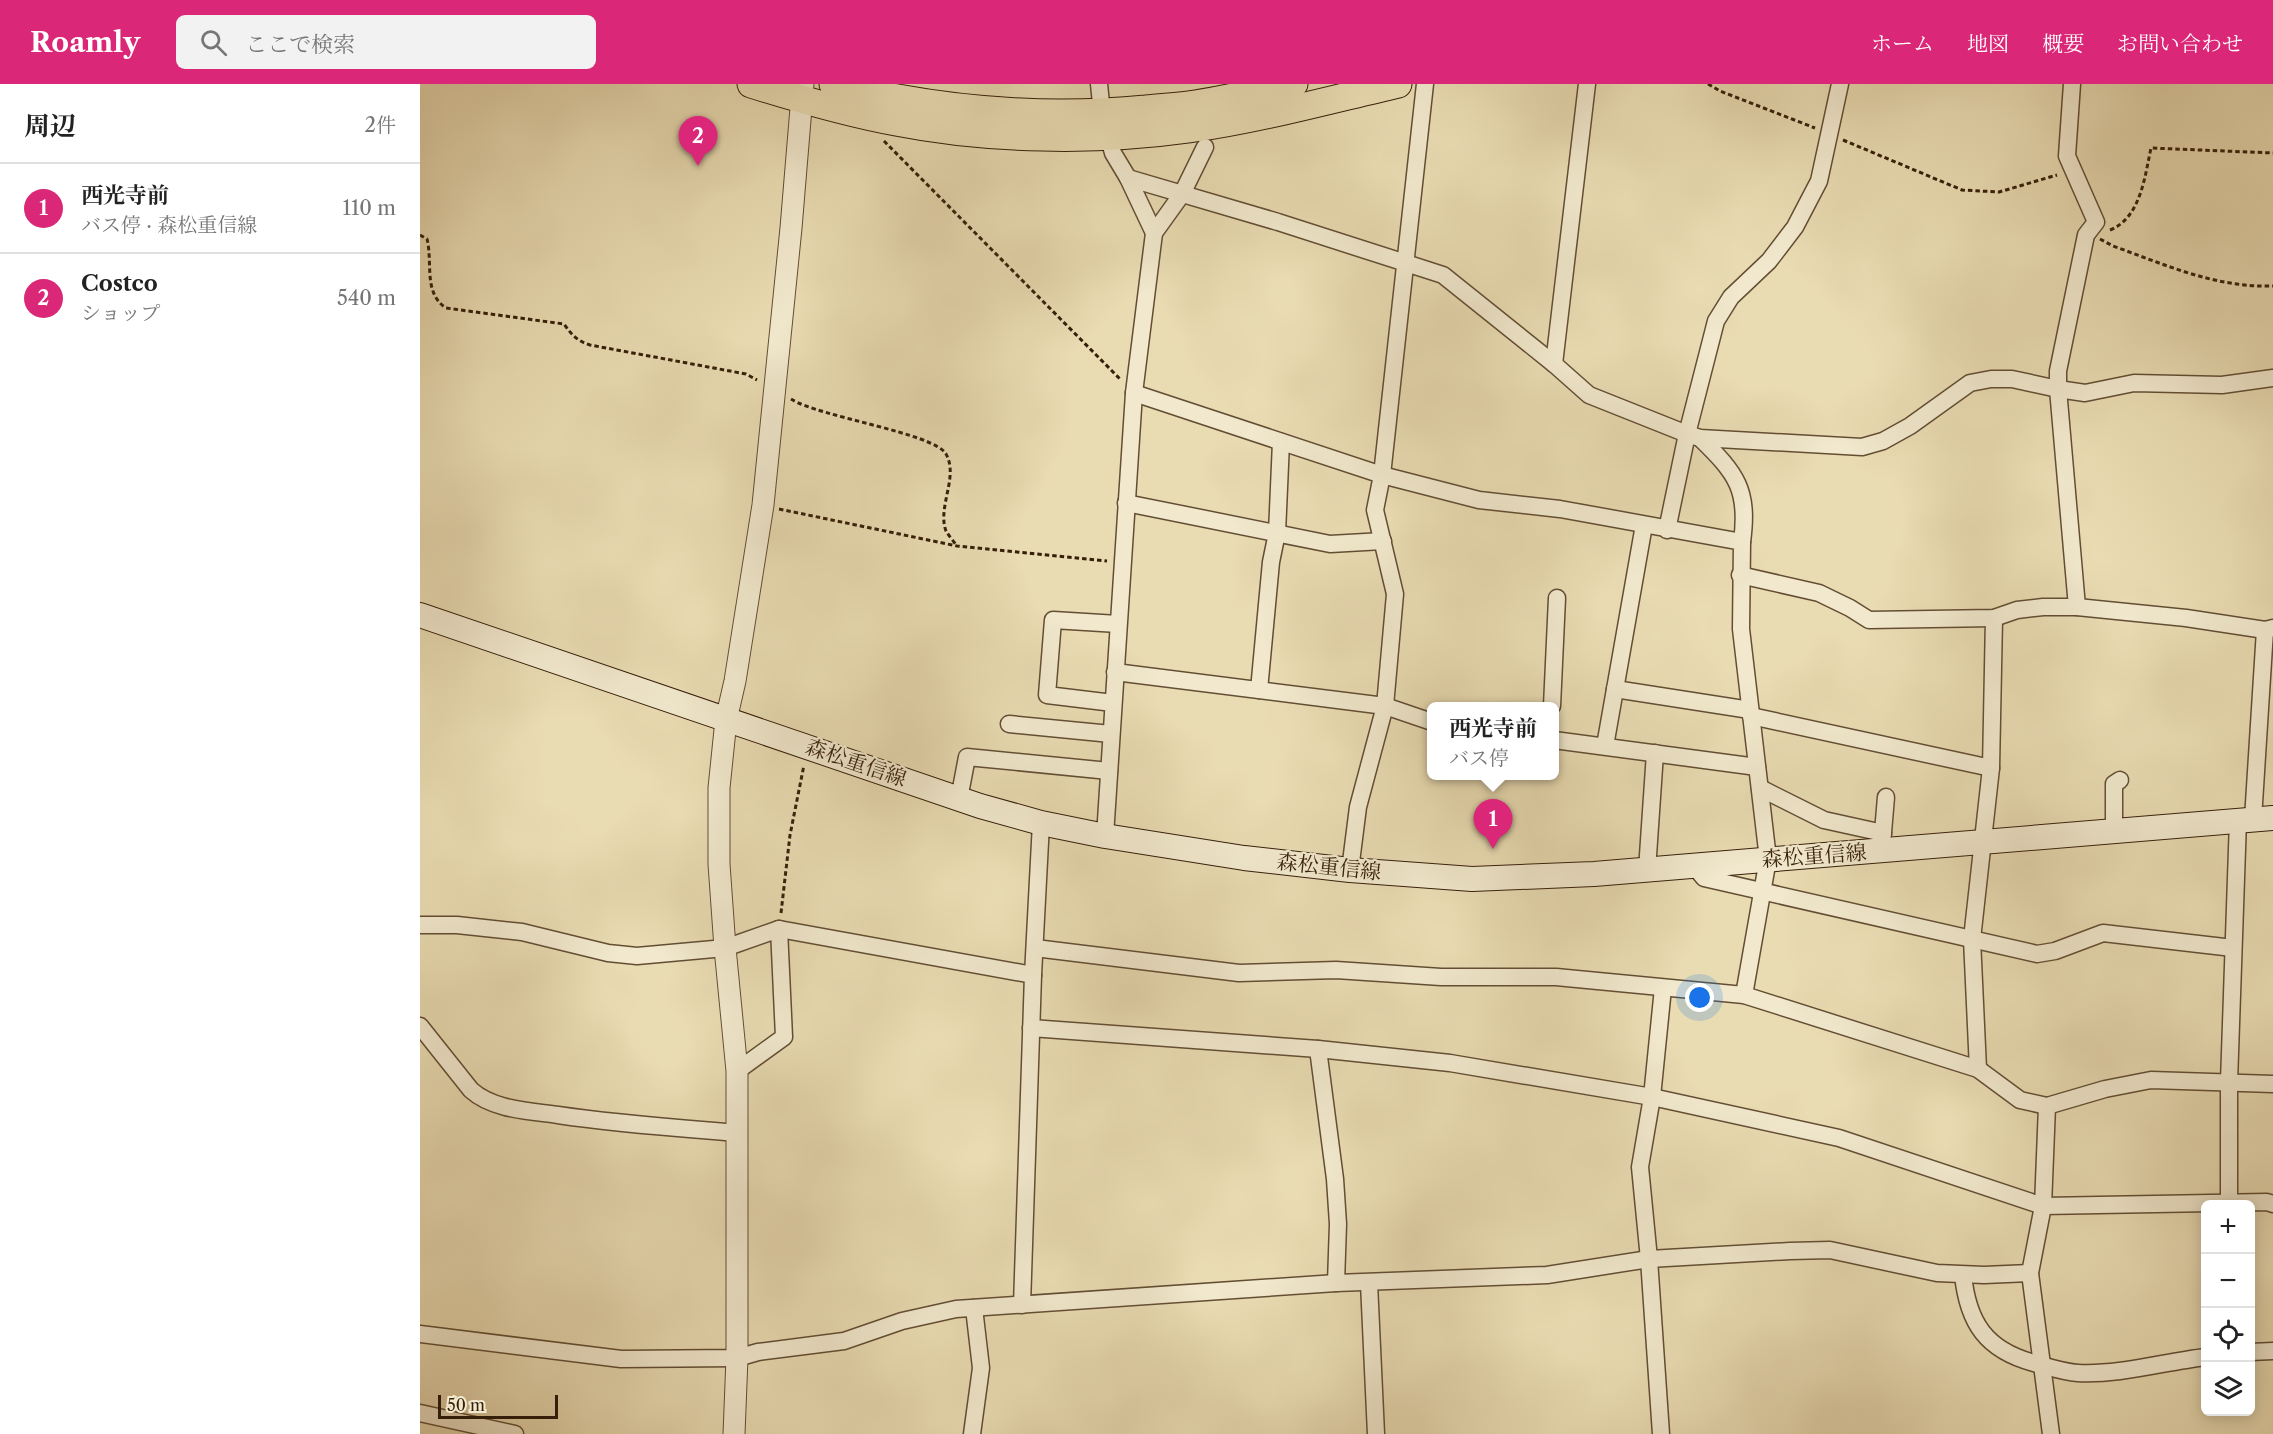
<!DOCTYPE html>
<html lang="ja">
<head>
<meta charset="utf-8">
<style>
  body { margin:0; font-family:"Libre Caslon Text","Noto Serif JP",serif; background:#f2f2f2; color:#222 }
  .controls { position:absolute; right:18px; bottom:18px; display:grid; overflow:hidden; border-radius:9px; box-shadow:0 3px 15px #0003 }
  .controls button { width:54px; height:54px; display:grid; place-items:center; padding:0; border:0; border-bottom:2px solid #e0e0e0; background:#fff; color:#222; font:30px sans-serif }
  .scale { position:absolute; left:18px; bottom:15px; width:120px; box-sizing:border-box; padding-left:6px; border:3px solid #361f0a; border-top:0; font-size:16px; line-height:21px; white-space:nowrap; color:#361f0a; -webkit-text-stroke:4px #f1e8cd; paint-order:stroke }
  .you { position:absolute; left:1280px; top:914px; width:21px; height:21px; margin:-15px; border:4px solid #fff; border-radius:50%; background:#1a73e8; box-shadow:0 0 0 9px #1a73e833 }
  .badge { display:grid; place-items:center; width:39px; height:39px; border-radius:50%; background:#db2777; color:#fff; font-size:20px; font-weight:700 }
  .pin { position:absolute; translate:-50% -50px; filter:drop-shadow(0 2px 3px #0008) }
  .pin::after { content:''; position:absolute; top:32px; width:21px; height:18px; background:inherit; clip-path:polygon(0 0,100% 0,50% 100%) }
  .popup { position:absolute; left:1007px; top:618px; width:132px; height:78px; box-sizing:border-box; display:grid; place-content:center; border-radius:9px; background:#fff; filter:drop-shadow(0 2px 4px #0005); font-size:20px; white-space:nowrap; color:#767676 }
  .popup b { font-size:22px; color:#222 }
  .popup::after { content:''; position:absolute; left:50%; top:100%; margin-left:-12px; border:12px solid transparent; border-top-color:#fff }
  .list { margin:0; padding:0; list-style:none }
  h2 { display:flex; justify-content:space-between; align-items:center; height:78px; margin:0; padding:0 24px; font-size:26px }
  h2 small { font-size:20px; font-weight:400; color:#767676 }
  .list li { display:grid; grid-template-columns:39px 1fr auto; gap:18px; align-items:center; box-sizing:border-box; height:90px; padding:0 24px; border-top:2px solid #e0e0e0 }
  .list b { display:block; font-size:22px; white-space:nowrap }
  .list p { margin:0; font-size:20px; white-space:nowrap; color:#767676 }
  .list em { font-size:20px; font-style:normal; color:#767676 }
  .icon { flex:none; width:33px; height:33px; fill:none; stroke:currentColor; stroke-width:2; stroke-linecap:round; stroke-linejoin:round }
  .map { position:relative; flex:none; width:1853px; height:1350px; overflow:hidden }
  header { display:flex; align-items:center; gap:36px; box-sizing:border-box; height:84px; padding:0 30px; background:#db2777; color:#fff }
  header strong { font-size:28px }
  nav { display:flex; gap:33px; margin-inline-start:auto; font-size:21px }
  .search { width:420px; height:54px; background:#f2f2f2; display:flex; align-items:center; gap:15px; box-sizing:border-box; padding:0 21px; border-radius:9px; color:#767676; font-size:22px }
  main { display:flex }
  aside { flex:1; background:#fff }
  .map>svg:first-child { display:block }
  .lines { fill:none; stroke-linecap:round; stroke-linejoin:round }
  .minor-casing { stroke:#634e34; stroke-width:19 }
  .tertiary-casing { stroke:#634e34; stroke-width:23 }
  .secondary-casing { stroke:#361f0a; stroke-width:26 }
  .trunk-casing { stroke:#361f0a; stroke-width:29 }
  .path { stroke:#361f0a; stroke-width:3; stroke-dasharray:4.5 3; stroke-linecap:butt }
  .minor { stroke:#f1e8cd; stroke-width:16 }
  .tertiary { stroke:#f1e8cd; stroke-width:21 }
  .secondary { stroke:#f1e8cd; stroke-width:24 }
  .trunk { stroke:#e9dbb2; stroke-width:27 }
  .labels { text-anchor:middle; stroke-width:4.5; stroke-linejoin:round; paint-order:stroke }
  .street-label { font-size:21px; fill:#361f0a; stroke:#f1e8cd }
</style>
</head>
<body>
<header>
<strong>Roamly</strong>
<div class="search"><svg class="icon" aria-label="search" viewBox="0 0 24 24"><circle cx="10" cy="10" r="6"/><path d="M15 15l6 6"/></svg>ここで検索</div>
<nav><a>ホーム</a><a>地図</a><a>概要</a><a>お問い合わせ</a></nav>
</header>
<main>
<aside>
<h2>周辺<small>2件</small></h2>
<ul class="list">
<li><span class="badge">1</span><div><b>西光寺前</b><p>バス停 · 森松重信線</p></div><em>110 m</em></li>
<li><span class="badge">2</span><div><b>Costco</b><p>ショップ</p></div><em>540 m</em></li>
</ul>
</aside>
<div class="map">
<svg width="1853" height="1350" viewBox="0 0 1853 1350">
  <rect width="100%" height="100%" fill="#e9dbb2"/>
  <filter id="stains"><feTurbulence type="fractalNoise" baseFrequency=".00333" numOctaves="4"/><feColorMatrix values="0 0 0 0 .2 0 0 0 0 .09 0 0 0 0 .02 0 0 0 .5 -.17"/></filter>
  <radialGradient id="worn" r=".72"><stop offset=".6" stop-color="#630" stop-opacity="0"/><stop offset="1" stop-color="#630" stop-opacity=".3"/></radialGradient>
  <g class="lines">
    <defs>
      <g id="minor">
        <path d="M679,0L682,29L693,69L708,94L734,149L714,309L685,752"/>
        <path d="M1652,0L1647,72L1676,138L1666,151L1638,287V305L1657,523"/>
        <path d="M708,94L858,138L1023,191L1134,280L1169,311L1267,350L1280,354L1442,363L1463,357L1490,342L1550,299L1571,295H1592L1638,305L1665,309L1714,299L1802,301L1853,294"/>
        <path d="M734,149L762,110L785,63"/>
        <path d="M1134,280L1167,0"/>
        <path d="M714,309L962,391L1059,416L1140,425L1322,458L1321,545L1348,775L1324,911"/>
        <path d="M1280,354C1317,390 1329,406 1322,458"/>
        <path d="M706,419L910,460L963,457"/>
        <path d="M1247,446L1267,350L1296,237L1311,213L1349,177L1375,143L1399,97L1420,0"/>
        <path d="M1320,491L1399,509L1430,524L1449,536L1574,534L1597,526L1623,523H1657L1766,534L1845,546"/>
        <path d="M695,588L965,622L1012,638"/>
        <path d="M1195,605L1330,626"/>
        <path d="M839,606L851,478L857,449L861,358"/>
        <path d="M693,619L627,611L633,536L698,540"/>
        <path d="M1132,622L1137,514"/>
        <path d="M1331,632L1571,684"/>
        <path d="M589,640L691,650"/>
        <path d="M1134,656L1337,683"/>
        <path d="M1185,662L1224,441"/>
        <path d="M1340,704L1404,736L1463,749"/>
        <path d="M539,715L547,673L689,687"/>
        <path d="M1833,735L1845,546L1853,544"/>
        <path d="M1694,747V700L1700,696"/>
        <path d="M1462,760L1466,713"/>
        <path d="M1274,782L1284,794L1617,870L1635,867L1683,849L1813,864"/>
        <path d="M930,786L938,723L965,622L975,510L955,426L962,391L1005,0"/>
        <path d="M1227,786L1235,669"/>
        <path d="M0,841H37L102,848L188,869L217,872L305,864L359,845L613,891"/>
        <path d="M615,864L819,889L916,886L1021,893H1136L1324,911L1558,985L1600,1016L1627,1022L1685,1005L1731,996L1853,1000"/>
        <path d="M0,942L51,1006C73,1026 110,1027 138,1031C198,1040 258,1044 318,1049"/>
        <path d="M611,944L898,965L1030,979L1232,1013L1419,1054L1623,1122L1847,1118L1853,1120"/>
        <path d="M898,965L915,1095L918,1140L916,1199"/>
        <path d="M1558,985L1552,855L1571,684L1574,534"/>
        <path d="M317,987L364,953L359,845"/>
        <path d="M1627,1022L1623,1122L1610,1189L1631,1350"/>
        <path d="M1809,1119V998L1818,736"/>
        <path d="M1543,1191C1548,1239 1566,1266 1614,1279C1629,1283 1643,1288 1658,1289C1701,1291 1743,1278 1786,1273"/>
        <path d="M949,1199L956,1350"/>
        <path d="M602,1221L613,891L621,739"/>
        <path d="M0,1250L201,1275L317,1274L338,1268L424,1257L482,1237L536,1225L916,1199L1127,1191L1229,1175L1370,1167L1410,1166L1517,1189L1564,1191L1610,1189"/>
        <path d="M1830,1268L1853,1267"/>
        <path d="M0,1329L95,1350"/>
        <path d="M552,1350L561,1284L554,1224"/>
        <path d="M1241,1350L1229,1175L1220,1083L1232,1013L1243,904"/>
      </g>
      <path id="tertiary" d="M314,1350L317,1274V987L305,864L299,780V704L306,636L315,597L343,421L371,144L383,0"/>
      <path id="secondary" d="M0,531L560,722L621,739L685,752L824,774L930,786L1052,795L1174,790L1853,734"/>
      <g id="trunk">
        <path d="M331,0C379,15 426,29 476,38C567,56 677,58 769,45C840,35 909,16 978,0"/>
        <path d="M413,0C516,26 620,35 726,25C742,23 759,23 775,20C808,15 841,7 874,0"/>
      </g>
    </defs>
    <!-- minor casing -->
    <use href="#minor" class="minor-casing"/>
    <!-- tertiary casing -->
    <use href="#tertiary" class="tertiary-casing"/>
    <!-- secondary casing -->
    <use href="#secondary" class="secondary-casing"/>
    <!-- trunk casing -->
    <use href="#trunk" class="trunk-casing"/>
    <!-- path -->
    <g class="path">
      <path d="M1288,0L1300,7L1395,44"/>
      <path d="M1423,56L1542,106L1579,108L1637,91"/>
      <path d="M464,57L700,295"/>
      <path d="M1690,146C1721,134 1725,91 1731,64L1853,69"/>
      <path d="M0,151L7,155C13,179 3,209 26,224L144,240C151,250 157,257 170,261L326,290L337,296"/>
      <path d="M1680,155L1693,162C1746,181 1796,204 1853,202"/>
      <path d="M371,315C399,333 514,349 526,370C539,393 517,423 526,447C529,452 534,458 537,462"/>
      <path d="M359,425L537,462L687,477"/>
      <path d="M361,829L370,751L384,681"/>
    </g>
    <!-- minor -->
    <use href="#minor" class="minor"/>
    <!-- tertiary -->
    <use href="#tertiary" class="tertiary"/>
    <!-- secondary -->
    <use href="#secondary" class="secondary"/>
    <!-- trunk -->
    <use href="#trunk" class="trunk"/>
  </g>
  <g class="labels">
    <!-- street labels -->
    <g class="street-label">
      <text transform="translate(436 679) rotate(19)" y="7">森松重信線</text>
      <text transform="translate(1394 772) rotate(-4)" y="7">森松重信線</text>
      <text transform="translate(909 783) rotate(6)" y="7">森松重信線</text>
    </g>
  </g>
  <rect width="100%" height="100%" filter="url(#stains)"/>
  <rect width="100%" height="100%" fill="url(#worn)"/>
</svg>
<div class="controls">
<button>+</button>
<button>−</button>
<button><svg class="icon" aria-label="locate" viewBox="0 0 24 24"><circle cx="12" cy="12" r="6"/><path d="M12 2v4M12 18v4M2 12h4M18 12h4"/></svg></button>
<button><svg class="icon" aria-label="layers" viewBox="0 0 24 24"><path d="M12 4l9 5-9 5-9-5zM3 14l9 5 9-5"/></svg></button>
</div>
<div class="scale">50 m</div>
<div class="you"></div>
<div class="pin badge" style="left:1073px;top:765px">1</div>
<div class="popup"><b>西光寺前</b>バス停</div>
<div class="pin badge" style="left:278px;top:82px">2</div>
</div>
</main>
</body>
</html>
